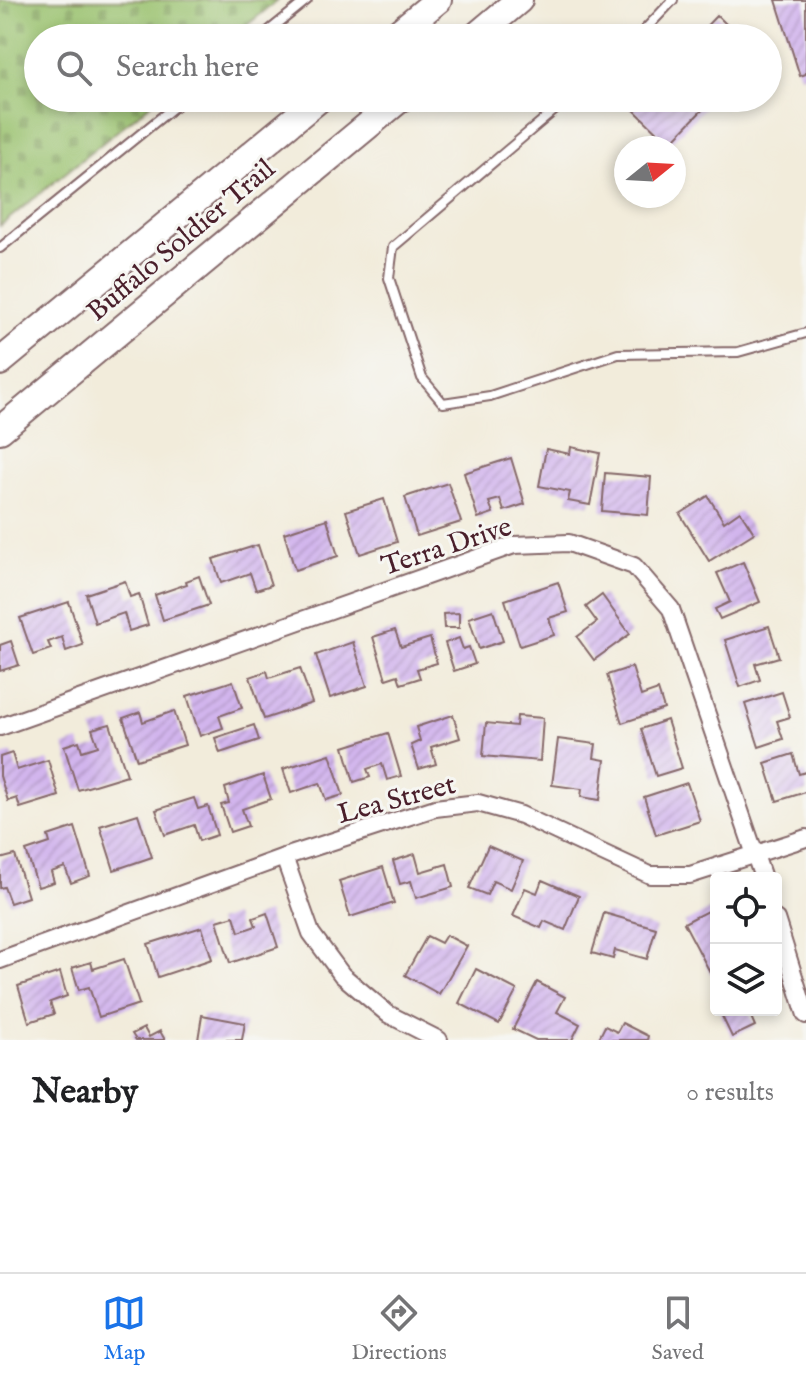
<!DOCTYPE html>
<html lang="en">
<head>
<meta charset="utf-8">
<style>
  body { margin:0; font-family:"IM FELL English",serif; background:#f6f6f6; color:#202124 }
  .controls { position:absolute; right:24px; bottom:24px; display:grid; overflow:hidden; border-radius:8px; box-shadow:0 4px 12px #0003 }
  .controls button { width:72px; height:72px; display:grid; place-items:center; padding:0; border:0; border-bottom:2px solid #e0e0e0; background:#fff; color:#202124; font:40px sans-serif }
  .compass { position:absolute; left:614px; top:136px; width:72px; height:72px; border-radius:50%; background:#fff; box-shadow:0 4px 12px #0003; rotate:72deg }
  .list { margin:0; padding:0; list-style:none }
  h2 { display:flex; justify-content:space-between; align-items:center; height:104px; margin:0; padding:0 32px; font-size:34px }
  h2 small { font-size:26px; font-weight:400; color:#757577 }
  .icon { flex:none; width:44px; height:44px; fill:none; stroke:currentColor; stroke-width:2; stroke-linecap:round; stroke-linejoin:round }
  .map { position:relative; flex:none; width:806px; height:1040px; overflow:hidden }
  .search { position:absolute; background:#fff; box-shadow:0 4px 12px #0003; left:24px; right:24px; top:24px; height:88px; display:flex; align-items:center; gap:20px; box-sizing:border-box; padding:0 28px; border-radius:44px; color:#757577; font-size:30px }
  .sheet { height:232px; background:#fff }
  nav { display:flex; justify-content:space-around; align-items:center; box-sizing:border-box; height:112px; border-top:2px solid #e0e0e0; background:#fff; font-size:22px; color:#757577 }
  nav a { display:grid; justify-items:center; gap:4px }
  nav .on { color:#1a73e8 }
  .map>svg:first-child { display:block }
  .cemetery { fill:url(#cemetery-stones); stroke:#72704c; stroke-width:2 }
  .building { fill:url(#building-hatch) }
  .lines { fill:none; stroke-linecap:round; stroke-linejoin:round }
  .lane-casing { stroke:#856769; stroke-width:12 }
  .street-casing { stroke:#856769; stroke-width:20 }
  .primary-casing { stroke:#856769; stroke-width:30 }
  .lane { stroke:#fff; stroke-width:8 }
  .street { stroke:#fff; stroke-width:16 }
  .primary { stroke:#fff; stroke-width:26 }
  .labels { text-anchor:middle; stroke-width:6; stroke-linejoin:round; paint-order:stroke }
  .street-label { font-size:28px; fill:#4a1f2b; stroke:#f6f6f2 }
</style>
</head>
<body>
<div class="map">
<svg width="806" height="1040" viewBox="0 0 806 1040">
  <defs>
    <pattern id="cemetery-stones" width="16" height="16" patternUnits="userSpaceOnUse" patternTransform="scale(2)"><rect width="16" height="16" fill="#99c16d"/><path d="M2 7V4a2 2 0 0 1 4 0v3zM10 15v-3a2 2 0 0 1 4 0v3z" fill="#85a55f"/></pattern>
    <pattern id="building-hatch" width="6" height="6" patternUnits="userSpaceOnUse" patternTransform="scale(2)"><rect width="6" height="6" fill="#d2b5ed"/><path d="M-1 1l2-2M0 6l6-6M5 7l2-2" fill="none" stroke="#b69bcb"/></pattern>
  </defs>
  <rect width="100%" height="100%" fill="#f6f6f2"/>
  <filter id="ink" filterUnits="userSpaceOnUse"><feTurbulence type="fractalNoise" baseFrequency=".0125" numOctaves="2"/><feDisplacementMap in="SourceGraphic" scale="16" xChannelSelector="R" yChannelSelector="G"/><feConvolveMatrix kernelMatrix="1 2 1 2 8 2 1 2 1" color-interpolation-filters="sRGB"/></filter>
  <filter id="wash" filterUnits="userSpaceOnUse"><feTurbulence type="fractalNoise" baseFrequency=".006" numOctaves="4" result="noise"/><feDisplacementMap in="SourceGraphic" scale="32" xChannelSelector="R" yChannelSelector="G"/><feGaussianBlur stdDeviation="1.8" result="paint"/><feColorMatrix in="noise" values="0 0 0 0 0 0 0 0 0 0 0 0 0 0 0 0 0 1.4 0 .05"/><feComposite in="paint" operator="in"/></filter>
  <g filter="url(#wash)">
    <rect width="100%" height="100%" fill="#f2ecdb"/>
    <!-- cemetery -->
    <path class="cemetery" d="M0,0H278L231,38H38V98H158L0,226Z"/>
    <g id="blocks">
      <!-- building -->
      <g class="building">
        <path d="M776,0H806V74L800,76Z"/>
        <path d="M717,15L740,38H695Z"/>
        <path d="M637,98H714L669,144L630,106Z"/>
        <path d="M571,447L600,453L590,505L568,501L570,492L539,486L546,449L570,454Z"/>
        <path d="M511,458L525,504L504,511L500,499L489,502L493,513L478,518L464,473Z"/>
        <path d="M605,473L651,477L648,515L602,511Z"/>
        <path d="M448,483L461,522L417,536L405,497Z"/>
        <path d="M708,496L724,522L740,511L754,533L709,561L680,514Z"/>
        <path d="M384,499L397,542L360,554L346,511Z"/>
        <path d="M327,519L338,556L295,570L284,533Z"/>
        <path d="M258,545L271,585L256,590L250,573L221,583L213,559Z"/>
        <path d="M743,562L760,602L720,619L715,609L730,602L717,573Z"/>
        <path d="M199,576L209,605L163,620L155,595L187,584L186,581Z"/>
        <path d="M125,581L130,597L139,594L148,625L129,631L124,613L95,623L86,594Z"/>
        <path d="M558,582L568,612L549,618L554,635L520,646L505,600Z"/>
        <path d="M602,595L630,634L594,660L577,637L597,622L586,607Z"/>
        <path d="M69,602L83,645L66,651L62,637L48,642L51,649L33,655L20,618Z"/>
        <path d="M493,610L503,641L479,649L469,618Z"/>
        <path d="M459,613V628H444L443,614Z"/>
        <path d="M769,626L779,657L755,664L760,680L740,687L725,640Z"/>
        <path d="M395,630L401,647L430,638L437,663L417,669L420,678L401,684L398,675L386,679L373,637Z"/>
        <path d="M459,638L463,649L469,647L475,664L454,671L445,643Z"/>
        <path d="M11,641L19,665L0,671V645Z"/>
        <path d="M353,642L367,686L330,698L316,655Z"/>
        <path d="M632,667L641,696L658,690L664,709L622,723L607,675Z"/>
        <path d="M300,668L312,703L264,719L250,677L267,671L269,678Z"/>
        <path d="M233,681L242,708L219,716L223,728L200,736L187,696Z"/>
        <path d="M782,692L790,717L777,721L783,739L759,747L745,704Z"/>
        <path d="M174,711L185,745L137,760L123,718L140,712L143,722Z"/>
        <path d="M453,715L460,738L431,747L436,764L419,769L411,745L420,741L416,727Z"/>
        <path d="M517,716L543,718L540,761L483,756L486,723L516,726Z"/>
        <path d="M667,720L682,768L656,776L641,729Z"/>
        <path d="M110,724L127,775L78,790L64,746L79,741L82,751L98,746L92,729Z"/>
        <path d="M254,725L259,740L220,753L215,738Z"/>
        <path d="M388,733L401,776L387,780L382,764L367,769L370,777L354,782L344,747Z"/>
        <path d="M558,739L596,744L594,758L605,760L600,800L581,797L582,789L552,785Z"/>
        <path d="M12,753L17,770L48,760L59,796L20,808L17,798L8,801L0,776V757Z"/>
        <path d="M330,754L343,795L326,800L320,783L291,793L283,769Z"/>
        <path d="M793,754L799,774L806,772V792L777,801L765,763Z"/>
        <path d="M263,775L271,799L242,809L248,826L230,832L221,805L229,803L225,788Z"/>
        <path d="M687,783L700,821L656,835L644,797Z"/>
        <path d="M194,798L198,809L208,806L217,835L199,841L194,825L165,835L156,810Z"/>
        <path d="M138,814L152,857L114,870L100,826Z"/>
        <path d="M75,827L90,876L71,883L65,867L51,872L54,882L38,887L26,851L50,843L48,836Z"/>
        <path d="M488,846L523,861L511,889L493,881L487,895L469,888Z"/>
        <path d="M415,854L420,872L447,864L453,887L416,898L411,881L400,884L393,861Z"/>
        <path d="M15,855L28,897L10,903L4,887L0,888V859Z"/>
        <path d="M383,867L394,903L350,917L339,881Z"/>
        <path d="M542,880L579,896L565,930L544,921L541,928L513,916L525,888L537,893Z"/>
        <path d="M711,909L716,918V971L711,974L684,923Z"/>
        <path d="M267,913L278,947L230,963L217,921L234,916L239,932L256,926L253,918Z"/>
        <path d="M604,913L656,928L647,959L615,950L613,959L592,953Z"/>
        <path d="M202,927L212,959L158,977L148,944Z"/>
        <path d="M446,935L467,946L439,994L405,975L427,936L441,943Z"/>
        <path d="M124,959L139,1004L99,1017L89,987L79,990L72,968L91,962L93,969Z"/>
        <path d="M476,969L517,990L499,1024L459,1003Z"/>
        <path d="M60,972L67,996L50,1002L54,1014L29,1022L18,986Z"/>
        <path d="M537,982L565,997L557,1012L580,1024L572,1040H536L513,1029Z"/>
        <path d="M719,1010H748L755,1026L732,1037Z"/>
        <path d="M202,1015L245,1023L242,1040H198Z"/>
        <path d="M622,1023L648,1036L647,1040H598L605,1026L617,1032Z"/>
        <path d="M144,1028L149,1037L160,1031L165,1040H136L132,1034Z"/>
      </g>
    </g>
  </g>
  <g filter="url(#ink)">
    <use href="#blocks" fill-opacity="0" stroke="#856769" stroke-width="2"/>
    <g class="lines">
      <defs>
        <g id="lane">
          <path d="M260,38L307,0"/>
          <path d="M637,38L673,0"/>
          <path d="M569,98L393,247L389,278L422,378L443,403L490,396L618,354L738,352L806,333"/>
          <path d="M0,248L185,98"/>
        </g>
        <g id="street">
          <path d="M0,727L514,545L569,543L634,566L671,609L763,878"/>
          <path d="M284,857L311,933L342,975L388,1014L439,1040"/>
          <path d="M776,919L806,1015"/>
          <path d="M0,960L284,857L435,808L478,803L521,815L650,875H690L806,838"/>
        </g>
        <g id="primary">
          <path d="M392,38L438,0"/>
          <path d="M474,38L519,0"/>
          <path d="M0,362L320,98"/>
          <path d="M0,430L401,98"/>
        </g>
      </defs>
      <!-- lane casing -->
      <use href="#lane" class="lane-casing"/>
      <!-- street casing -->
      <use href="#street" class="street-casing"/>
      <!-- primary casing -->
      <use href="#primary" class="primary-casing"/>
      <!-- lane -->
      <use href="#lane" class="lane"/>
      <!-- street -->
      <use href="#street" class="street"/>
      <!-- primary -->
      <use href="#primary" class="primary"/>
    </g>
  </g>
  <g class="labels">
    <!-- street labels -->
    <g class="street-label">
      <text transform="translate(180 239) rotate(-40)" y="10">Buffalo Soldier Trail</text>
      <text transform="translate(446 545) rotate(-18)" y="10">Terra Drive</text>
      <text transform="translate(396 798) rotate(-15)" y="10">Lea Street</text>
    </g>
  </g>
</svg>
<div class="controls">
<button><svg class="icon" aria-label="locate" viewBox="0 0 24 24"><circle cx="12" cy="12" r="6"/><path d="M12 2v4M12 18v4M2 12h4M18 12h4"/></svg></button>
<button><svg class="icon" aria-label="layers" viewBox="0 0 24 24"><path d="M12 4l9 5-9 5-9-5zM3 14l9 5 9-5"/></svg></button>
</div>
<svg class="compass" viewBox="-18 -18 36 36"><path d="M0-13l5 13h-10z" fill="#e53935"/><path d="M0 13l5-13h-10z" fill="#757577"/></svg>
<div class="search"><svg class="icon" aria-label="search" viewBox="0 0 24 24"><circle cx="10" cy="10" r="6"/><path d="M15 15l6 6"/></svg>Search here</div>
</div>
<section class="sheet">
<h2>Nearby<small>0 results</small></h2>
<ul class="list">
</ul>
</section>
<nav>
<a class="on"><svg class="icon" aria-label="map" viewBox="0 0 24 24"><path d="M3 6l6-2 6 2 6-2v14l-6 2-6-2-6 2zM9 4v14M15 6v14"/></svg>Map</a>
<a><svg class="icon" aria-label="directions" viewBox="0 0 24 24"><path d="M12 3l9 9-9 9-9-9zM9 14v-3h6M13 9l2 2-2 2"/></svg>Directions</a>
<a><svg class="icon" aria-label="saved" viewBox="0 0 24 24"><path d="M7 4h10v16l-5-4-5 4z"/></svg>Saved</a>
</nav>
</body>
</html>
